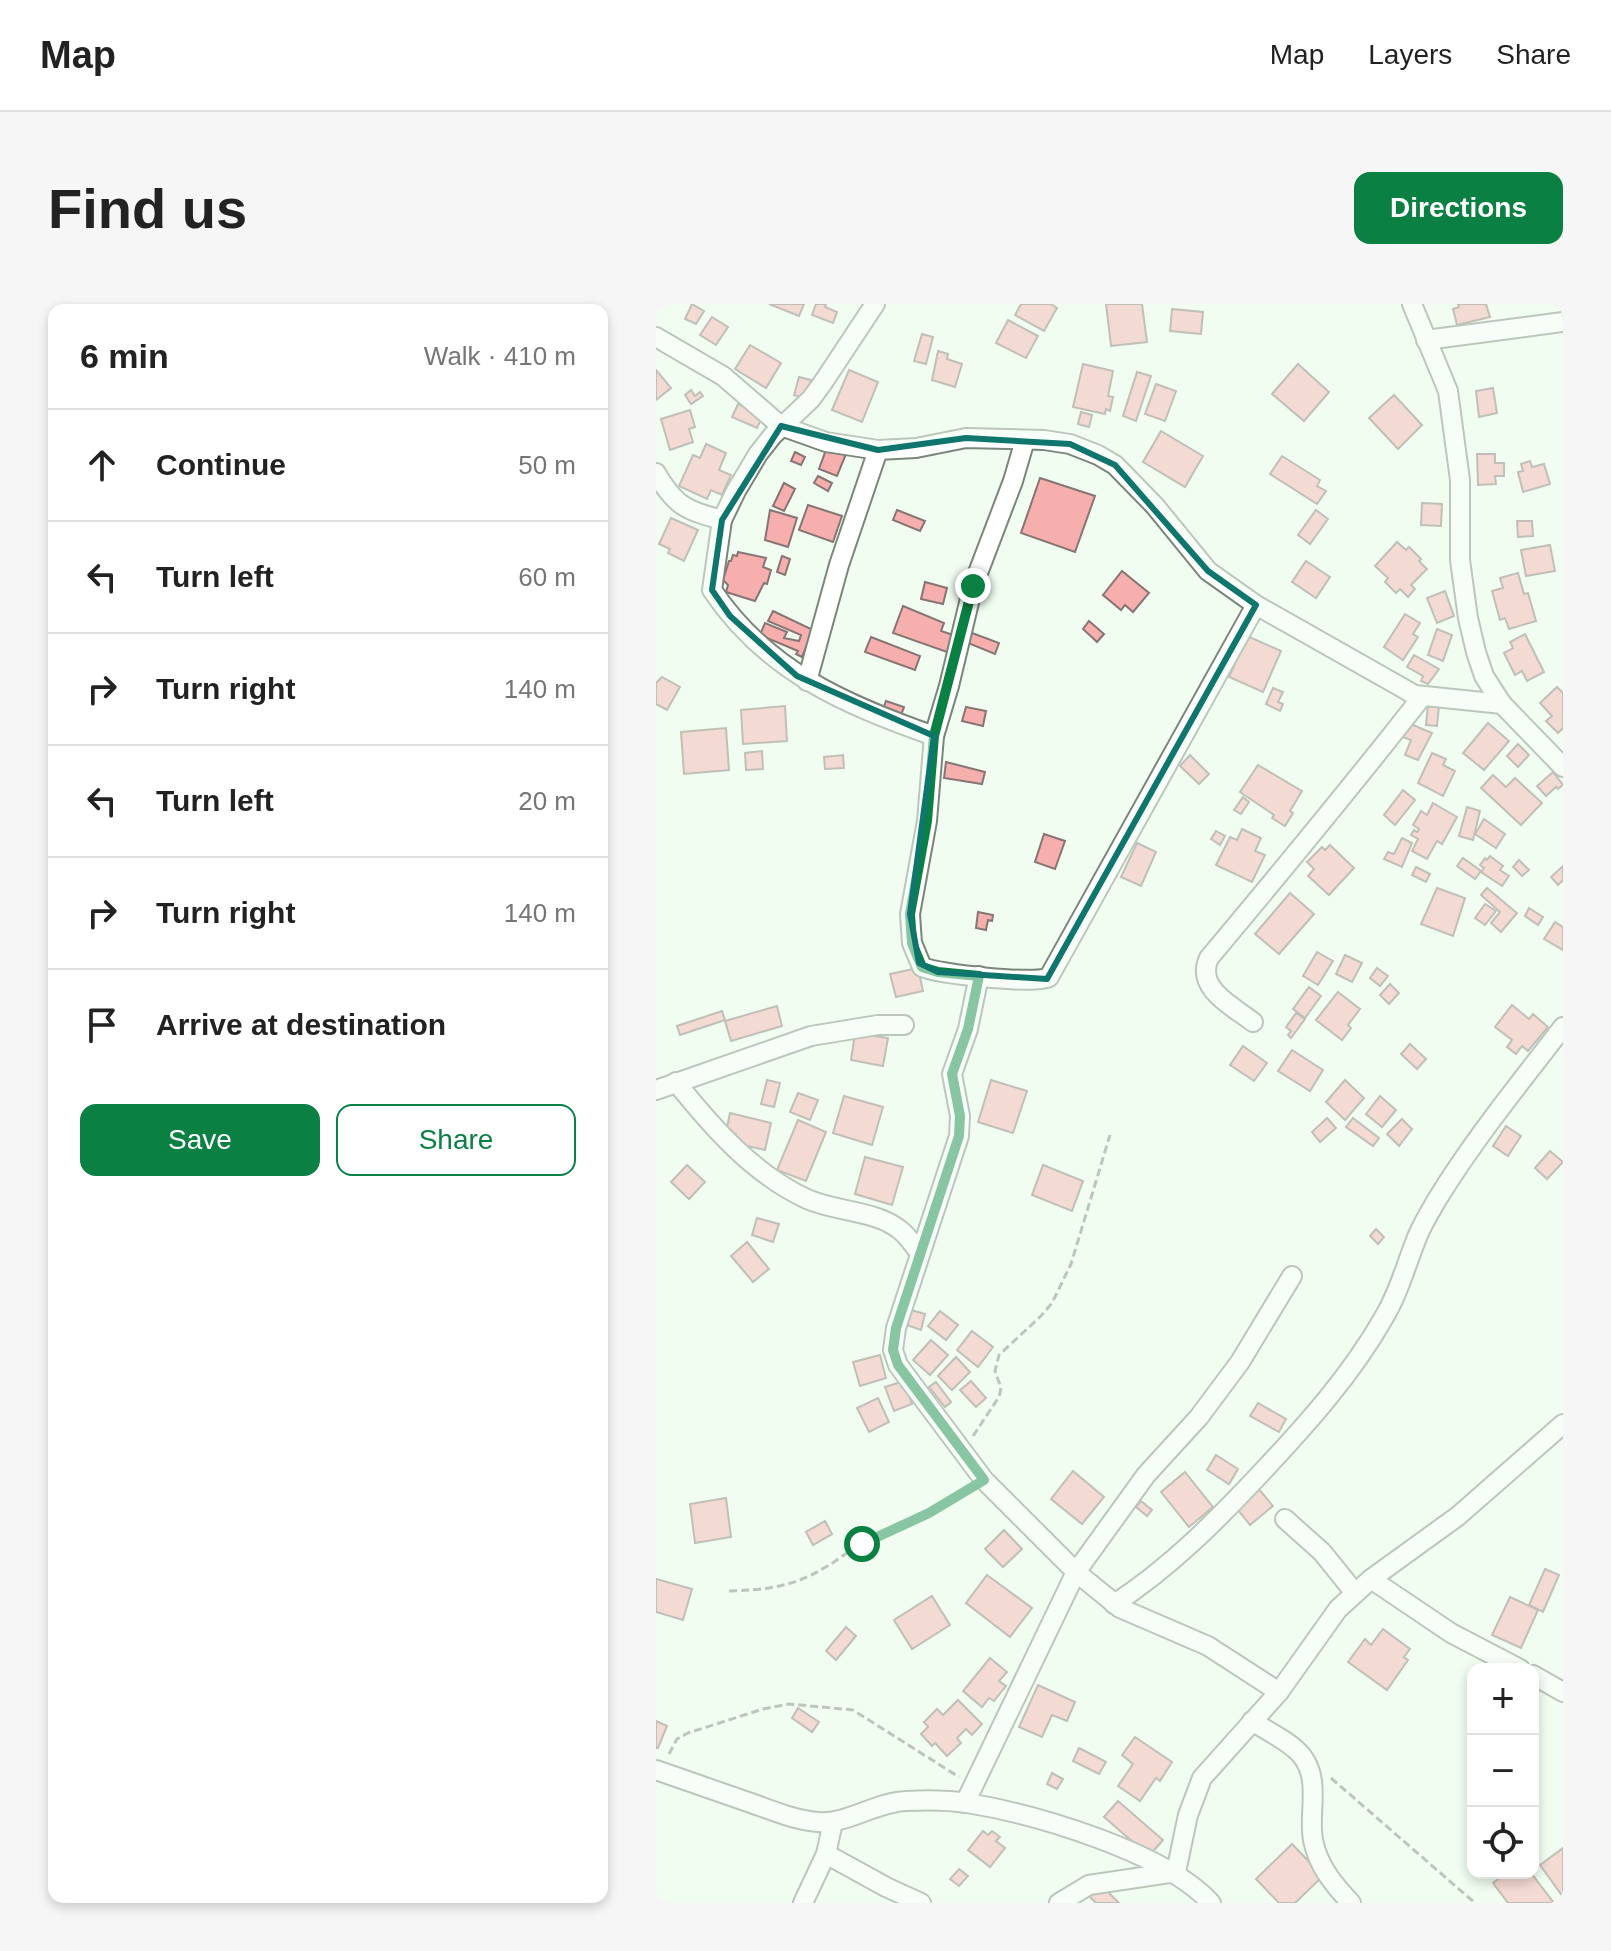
<!DOCTYPE html>
<html lang="en">
<head>
<meta charset="utf-8">
<style>
  body { margin:0; font-family:Helvetica,sans-serif; background:#f6f6f6; color:#222 }
  .controls { position:absolute; right:24px; bottom:24px; display:grid; overflow:hidden; border-radius:16px; box-shadow:0 4px 12px #0003 }
  .controls button { width:72px; height:72px; display:grid; place-items:center; padding:0; border:0; border-bottom:2px solid #e0e0e0; background:#fff; color:#222; font:40px sans-serif }
  .stop { position:absolute; width:24px; height:24px; margin:-18px; border:6px solid #0b8043; border-radius:50%; background:#fff }
  .stop.end { background:#0b8043; border-color:#fff; box-shadow:0 2px 8px #0008 }
  .list { margin:0; padding:0; list-style:none }
  h2 { display:flex; justify-content:space-between; align-items:center; height:104px; margin:0; padding:0 32px; font-size:34px }
  h2 small { font-size:26px; font-weight:400; color:#767676 }
  .list li { display:grid; grid-template-columns:52px 1fr auto; gap:24px; align-items:center; box-sizing:border-box; height:112px; padding:0 32px; border-top:2px solid #e0e0e0 }
  .list b { display:block; font-size:30px; white-space:nowrap }
  .list em { font-size:26px; font-style:normal; color:#767676 }
  .actions { display:flex; gap:16px; padding:24px 32px }
  .actions a { flex:1; padding:18px 0; border:2px solid #0b8043; border-radius:16px; text-align:center; font-size:28px; color:#0b8043 }
  .actions .main { background:#0b8043; color:#fff }
  .icon { flex:none; width:44px; height:44px; fill:none; stroke:currentColor; stroke-width:2; stroke-linecap:round; stroke-linejoin:round }
  .map { position:relative; flex:none; width:907px; height:1599px; overflow:hidden; border-radius:16px }
  header { display:flex; align-items:center; gap:48px; box-sizing:border-box; height:112px; padding:0 40px; background:#fff; border-bottom:2px solid #e0e0e0 }
  header strong { font-size:38px }
  nav { display:flex; gap:44px; margin-inline-start:auto; font-size:28px }
  .intro { display:flex; align-items:center; justify-content:space-between; box-sizing:border-box; height:192px; padding:0 48px }
  h1 { margin:0; font-size:56px }
  .button { padding:20px 36px; border-radius:16px; background:#0b8043; color:#fff; font-size:28px; font-weight:700 }
  main { display:flex; gap:48px; padding:0 48px }
  aside { flex:1; background:#fff; border-radius:16px; box-shadow:0 4px 12px #0003 }
  .map>svg:first-child { display:block }
  .building { fill:#f6afad; stroke:#877574; stroke-width:2 }
  .lines { fill:none; stroke-linecap:round; stroke-linejoin:round }
  .minor-casing { stroke:#7b867a; stroke-width:22 }
  .path { stroke:#7c847b; stroke-width:3; stroke-dasharray:8 4; stroke-linecap:butt }
  .minor { stroke:#fff; stroke-width:18 }
  .route { stroke:#0b8043; stroke-width:10 }
  .marked { fill:none; stroke:#0f766e; stroke-width:6; stroke-linejoin:round }
</style>
</head>
<body>
<header>
<strong>Map</strong>
<nav><a>Map</a><a>Layers</a><a>Share</a></nav>
</header>
<div class="intro"><h1>Find us</h1><a class="button">Directions</a></div>
<main>
<aside>
<h2>6 min<small>Walk · 410 m</small></h2>
<ul class="list">
<li><svg class="icon" aria-label="ahead" viewBox="0 0 24 24"><path d="M12 20V5M6 11l6-6 6 6"/></svg><div><b>Continue</b></div><em>50 m</em></li>
<li><svg class="icon" aria-label="left" viewBox="0 0 24 24"><path d="M17 20v-9H6M10 6l-5 5 5 5"/></svg><div><b>Turn left</b></div><em>60 m</em></li>
<li><svg class="icon" aria-label="right" viewBox="0 0 24 24"><path d="M7 20v-9h11M14 6l5 5-5 5"/></svg><div><b>Turn right</b></div><em>140 m</em></li>
<li><svg class="icon" aria-label="left" viewBox="0 0 24 24"><path d="M17 20v-9H6M10 6l-5 5 5 5"/></svg><div><b>Turn left</b></div><em>20 m</em></li>
<li><svg class="icon" aria-label="right" viewBox="0 0 24 24"><path d="M7 20v-9h11M14 6l5 5-5 5"/></svg><div><b>Turn right</b></div><em>140 m</em></li>
<li><svg class="icon" aria-label="arrive" viewBox="0 0 24 24"><path d="M6 21V4h12l-3 4 3 4H6"/></svg><div><b>Arrive at destination</b></div></li>
</ul>
<div class="actions"><a class="main">Save</a><a>Share</a></div>
</aside>
<div class="map">
<svg width="907" height="1599" viewBox="0 0 907 1599">
  <rect width="100%" height="100%" fill="#f1fdf0"/>
  <!-- building -->
  <g class="building">
    <path d="M36,0L48,7L40,20L29,15Z"/>
    <path d="M113,0H148L143,12Z"/>
    <path d="M160,0H170L169,3L181,8L177,19L156,11Z"/>
    <path d="M365,0H395L401,4L388,27L359,11Z"/>
    <path d="M450,0H486L491,38L455,42Z"/>
    <path d="M802,0H830L834,13L801,21L797,5L803,3Z"/>
    <path d="M516,5L547,8L545,30L514,27Z"/>
    <path d="M56,13L72,23L60,41L44,31Z"/>
    <path d="M352,16L382,32L370,54L340,39Z"/>
    <path d="M266,30L277,33L270,60L258,57Z"/>
    <path d="M94,41L125,59L110,84L79,65Z"/>
    <path d="M282,47L292,50L291,55L306,60L299,83L276,76Z"/>
    <path d="M427,60L457,67L452,92L457,93L454,107L450,105L449,110L417,103Z"/>
    <path d="M642,60L673,88L648,117L616,90Z"/>
    <path d="M0,66L15,84L0,96Z"/>
    <path d="M193,66L222,78L206,118L176,106Z"/>
    <path d="M481,68L495,72L480,117L467,112Z"/>
    <path d="M143,73L155,76L149,94L138,91Z"/>
    <path d="M500,80L520,87L509,117L489,110Z"/>
    <path d="M837,84L841,109L823,113L820,87Z"/>
    <path d="M35,86L39,92L44,88L47,92L35,100L29,91Z"/>
    <path d="M738,91L766,121L742,145L713,114Z"/>
    <path d="M82,100L107,111L101,124L76,113Z"/>
    <path d="M34,106L39,123L33,125L37,138L14,146L5,115Z"/>
    <path d="M425,108L436,111L433,123L422,120Z"/>
    <path d="M505,127L547,152L529,183L487,158Z"/>
    <path d="M50,140L70,149L63,166L75,171L66,191L55,186L51,195L23,182L37,151L44,154Z"/>
    <path d="M171,143L190,150L181,172L163,165Z"/>
    <path d="M139,148L149,153L145,161L135,157Z"/>
    <path d="M821,150H839V159H848V172H839L840,180L822,181Z"/>
    <path d="M626,152L664,176L661,182L670,187L661,200L614,170Z"/>
    <path d="M874,157L876,163L888,160L894,180L867,188L862,168L867,167L865,160Z"/>
    <path d="M162,172L176,179L172,187L158,179Z"/>
    <path d="M384,174L439,192L419,248L365,229Z"/>
    <path d="M128,179L139,185L128,207L117,202Z"/>
    <path d="M766,199L786,200L785,222L765,221Z"/>
    <path d="M152,201L186,212L177,238L143,226Z"/>
    <path d="M114,206L141,214L132,243L109,236Z"/>
    <path d="M241,206L269,217L264,227L237,216Z"/>
    <path d="M660,206L672,215L654,240L642,231Z"/>
    <path d="M15,214L42,226L28,257L12,249L14,245L3,240Z"/>
    <path d="M861,217H876L877,232L862,233Z"/>
    <path d="M741,238L750,246L753,243L765,255L763,257L771,265L755,281L759,285L752,293L744,285L740,289L729,278L732,274L719,262Z"/>
    <path d="M894,241L899,267L870,272L865,246Z"/>
    <path d="M82,248L110,254L107,263L115,266L111,280L108,279L99,297L70,288L72,281L67,276L73,257H75L77,251L81,252Z"/>
    <path d="M126,252L134,255L129,271L121,268Z"/>
    <path d="M650,257L674,273L660,294L636,278Z"/>
    <path d="M466,267L493,289L477,308L469,301L465,306L447,291Z"/>
    <path d="M862,269L868,290L872,289L880,317L853,325L849,314L844,316L836,287L847,284L844,274Z"/>
    <path d="M269,278L291,284L287,300L265,295Z"/>
    <path d="M789,287L798,312L781,319L771,294Z"/>
    <path d="M247,302L288,319L285,327L297,331L291,348L237,329Z"/>
    <path d="M117,307L157,326L146,353L140,350L142,347L104,331L109,319L131,328L128,334L143,337L145,331L112,317Z"/>
    <path d="M749,310L764,319L757,330L762,333L747,356L728,343Z"/>
    <path d="M433,317L448,330L441,338L427,325Z"/>
    <path d="M781,325L796,331L787,357L772,351Z"/>
    <path d="M316,329L343,339L339,350L312,339Z"/>
    <path d="M869,330L888,368L871,377L866,367L859,371L848,349L857,344L854,338Z"/>
    <path d="M591,332L625,347L607,388L573,373Z"/>
    <path d="M215,333L264,352L259,366L209,348Z"/>
    <path d="M758,351L783,365L772,380L765,377L767,372L751,363Z"/>
    <path d="M6,373L24,383L11,406L0,400V379Z"/>
    <path d="M901,383L907,389V424L902,429L890,417L896,412L884,399Z"/>
    <path d="M617,384L627,388L622,398L627,400L624,407L610,400Z"/>
    <path d="M230,397L248,403L244,414L226,408Z"/>
    <path d="M772,401L783,402L781,422L770,421Z"/>
    <path d="M129,402L131,437L87,440L85,406Z"/>
    <path d="M310,403L330,407L327,422L306,417Z"/>
    <path d="M750,418L776,429L762,456L749,451L755,436L744,432Z"/>
    <path d="M832,419L853,437L828,466L807,449Z"/>
    <path d="M70,424L73,466L28,470L25,428Z"/>
    <path d="M862,440L873,451L862,463L851,452Z"/>
    <path d="M106,447L107,465L90,466L89,449Z"/>
    <path d="M776,449L790,455L787,461L799,467L787,492L762,479Z"/>
    <path d="M187,451L188,464L169,465L168,453Z"/>
    <path d="M534,451L553,470L543,480L524,462Z"/>
    <path d="M290,458L329,468L326,480L288,474Z"/>
    <path d="M602,461L646,487L634,507L637,509L629,522L616,514L618,511L584,488Z"/>
    <path d="M897,468L907,481L902,485L900,483L890,492L881,482Z"/>
    <path d="M837,471L850,483L859,474L886,499L865,521L825,484Z"/>
    <path d="M747,486L759,496L739,521L728,511Z"/>
    <path d="M587,493L593,498L585,510L578,506Z"/>
    <path d="M777,499L801,513L786,540L781,537L771,555L756,547L762,535L755,531L758,526L761,528L763,525L757,521L765,507L771,511Z"/>
    <path d="M811,503L824,507L817,536L803,532Z"/>
    <path d="M828,515L849,530L840,544L819,530Z"/>
    <path d="M586,525L605,534L599,547L609,551L596,578L560,561L574,533L581,536Z"/>
    <path d="M560,527L569,532L564,541L555,535Z"/>
    <path d="M388,530L409,537L399,565L379,558Z"/>
    <path d="M746,534L756,539L746,563L728,555L732,548L738,550Z"/>
    <path d="M481,539L500,548L485,582L465,573Z"/>
    <path d="M674,541L698,564L673,591L652,572L658,565L651,558L666,543L669,546Z"/>
    <path d="M834,552L847,562L844,566L853,572L846,582L825,568L828,564L824,561L829,554L831,556Z"/>
    <path d="M807,554L825,567L819,575L801,562Z"/>
    <path d="M863,556L873,566L866,572L857,563Z"/>
    <path d="M907,562V576L902,581L895,573Z"/>
    <path d="M760,563L774,570L770,578L756,571Z"/>
    <path d="M781,584L809,594L797,632L765,620Z"/>
    <path d="M831,584L861,609L845,628L835,619L844,608L825,591Z"/>
    <path d="M634,589L658,610L623,650L599,630Z"/>
    <path d="M829,600L840,607L829,621L819,614Z"/>
    <path d="M873,604L887,613L882,621L869,612Z"/>
    <path d="M322,608L337,611L336,617L332,616L330,626L320,624Z"/>
    <path d="M899,618L907,623V646L888,635Z"/>
    <path d="M661,648L677,657L662,681L647,672Z"/>
    <path d="M689,651L706,659L696,678L680,670Z"/>
    <path d="M262,664L267,687L240,693L234,670Z"/>
    <path d="M721,664L732,672L724,682L714,674Z"/>
    <path d="M734,680L743,689L733,700L724,691Z"/>
    <path d="M653,683L665,692L649,714L637,705Z"/>
    <path d="M682,688L704,705L692,721L695,724L686,736L660,716Z"/>
    <path d="M856,701L873,715L877,710L892,723L872,747L866,742L860,750L851,743L856,736L839,723Z"/>
    <path d="M121,702L126,722L75,737L69,717Z"/>
    <path d="M66,707L69,716L24,731L21,722Z"/>
    <path d="M640,709L649,715L635,734L632,731L635,727L630,723Z"/>
    <path d="M199,729L232,734L227,762L195,756Z"/>
    <path d="M754,740L770,755L761,765L745,750Z"/>
    <path d="M587,742L611,759L598,777L574,761Z"/>
    <path d="M636,746L667,766L654,787L622,767Z"/>
    <path d="M111,776L124,779L118,803L105,800Z"/>
    <path d="M335,776L371,787L357,829L322,818Z"/>
    <path d="M689,776L708,794L689,816L670,798Z"/>
    <path d="M142,789L162,796L154,816L134,808Z"/>
    <path d="M188,792L227,803L216,841L177,829Z"/>
    <path d="M724,792L740,806L726,823L710,810Z"/>
    <path d="M74,809L115,819L109,846L78,839L80,830L70,828Z"/>
    <path d="M671,814L680,824L664,838L656,828Z"/>
    <path d="M697,814L723,834L717,842L690,823Z"/>
    <path d="M746,815L756,825L743,842L731,830Z"/>
    <path d="M142,816L170,828L150,877L121,866Z"/>
    <path d="M850,822L865,832L852,852L837,842Z"/>
    <path d="M894,847L907,858L891,875L879,864Z"/>
    <path d="M209,853L247,863L236,901L199,890Z"/>
    <path d="M31,861L49,878L33,895L15,878Z"/>
    <path d="M387,861L427,877L416,907L376,891Z"/>
    <path d="M101,914L123,920L117,938L96,931Z"/>
    <path d="M720,925L728,933L722,940L714,932Z"/>
    <path d="M91,938L113,965L97,978L75,952Z"/>
    <path d="M255,1006L269,1010L265,1026L251,1021Z"/>
    <path d="M284,1007L302,1021L290,1036L272,1022Z"/>
    <path d="M316,1027L337,1043L322,1063L301,1046Z"/>
    <path d="M275,1036L292,1051L274,1071L257,1056Z"/>
    <path d="M224,1051L230,1074L204,1082L197,1058Z"/>
    <path d="M300,1053L314,1068L296,1086L282,1072Z"/>
    <path d="M248,1077L256,1100L238,1107L229,1083Z"/>
    <path d="M315,1077L330,1094L320,1103L304,1086Z"/>
    <path d="M280,1078L295,1098L289,1103L273,1083Z"/>
    <path d="M222,1094L233,1118L213,1128L201,1104Z"/>
    <path d="M602,1099L630,1115L623,1128L594,1112Z"/>
    <path d="M560,1151L582,1165L573,1180L551,1166Z"/>
    <path d="M417,1167L448,1193L426,1220L395,1195Z"/>
    <path d="M529,1168L557,1203L533,1223L505,1188Z"/>
    <path d="M601,1183L617,1202L594,1221L578,1201Z"/>
    <path d="M70,1194L75,1233L39,1239L34,1200Z"/>
    <path d="M485,1197L496,1206L491,1212L480,1203Z"/>
    <path d="M169,1217L176,1230L157,1241L150,1228Z"/>
    <path d="M348,1226L366,1245L347,1263L329,1245Z"/>
    <path d="M889,1265L903,1271L887,1308L873,1301Z"/>
    <path d="M331,1271L376,1304L354,1333L310,1299Z"/>
    <path d="M0,1275L36,1285L27,1316L0,1308Z"/>
    <path d="M276,1292L294,1321L256,1345L238,1316Z"/>
    <path d="M854,1293L882,1306L865,1344L836,1331Z"/>
    <path d="M190,1323L200,1332L180,1356L170,1347Z"/>
    <path d="M727,1325L754,1345L748,1353L752,1356L731,1386L692,1358L709,1335L715,1341Z"/>
    <path d="M334,1354L351,1368L343,1377L350,1382L338,1397L333,1394L326,1403L307,1387Z"/>
    <path d="M382,1381L419,1398L411,1417L396,1411L386,1433L363,1423Z"/>
    <path d="M302,1396L326,1420L316,1431L310,1425L301,1434L305,1439L291,1452L279,1439L276,1442L265,1430L272,1423L268,1418L281,1405L287,1411Z"/>
    <path d="M142,1404L163,1418L156,1428L136,1414Z"/>
    <path d="M0,1417L11,1422L2,1444H0Z"/>
    <path d="M479,1433L516,1458L504,1477L500,1474L484,1497L462,1482L477,1460L466,1451Z"/>
    <path d="M423,1444L450,1458L443,1470L417,1457Z"/>
    <path d="M396,1469L407,1475L401,1485L391,1480Z"/>
    <path d="M462,1497L507,1536L493,1552L448,1513Z"/>
    <path d="M327,1527L332,1531L336,1527L344,1533L340,1537L349,1544L334,1563L312,1546Z"/>
    <path d="M636,1540L667,1572L639,1599H623L600,1575Z"/>
    <path d="M907,1544V1593L884,1561Z"/>
    <path d="M303,1565L312,1572L303,1582L294,1575Z"/>
    <path d="M850,1569H875L898,1599H852L837,1579Z"/>
    <path d="M444,1580L463,1599H440L433,1592Z"/>
  </g>
  <g class="lines">
    <defs>
      <g id="minor">
        <path d="M219,0L166,80L155,95L117,131L102,150L80,187L66,216L56,286C110,367 190,401 278,432"/>
        <path d="M756,0L792,87L804,176V256L812,314L820,348L828,372L846,400L907,463"/>
        <path d="M0,33L67,72L125,122L170,138L222,146L260,144L310,134L388,136L414,140L442,151L459,161L499,202L552,267L600,301L759,391L846,400"/>
        <path d="M770,36L907,18"/>
        <path d="M369,136L357,177L317,282L293,382L278,432L271,517L254,610L256,639L266,663C282,670 381,681 393,673L600,301"/>
        <path d="M0,169C20,203 30,206 66,216"/>
        <path d="M151,377L183,261L222,146"/>
        <path d="M323,672L312,725L296,770L304,812L303,832L240,1024L237,1046L242,1061L328,1176L420,1268L464,1304L552,1342L623,1388"/>
        <path d="M597,718C576,702 539,684 553,654C625,568 696,482 765,394"/>
        <path d="M20,778C56,823 97,870 151,895C180,908 219,906 244,926C252,932 258,942 264,949"/>
        <path d="M0,786L155,732L222,721H248"/>
        <path d="M629,1215L666,1248L699,1289"/>
        <path d="M715,1275L795,1329L864,1365"/>
        <path d="M458,1300C514,1264 562,1215 607,1167C651,1120 695,1071 727,1015C743,989 750,960 762,931C767,919 775,906 782,894C819,834 864,779 907,723"/>
        <path d="M877,1371L907,1388"/>
        <path d="M596,1417C611,1427 635,1438 646,1452C665,1476 652,1509 657,1536C662,1562 678,1581 695,1599"/>
        <path d="M0,1466C31,1477 61,1487 92,1498C115,1506 138,1516 162,1518C189,1521 220,1498 250,1497C269,1496 292,1496 311,1499C379,1510 509,1548 555,1599"/>
        <path d="M309,1499L420,1268L490,1171L543,1113L584,1058L636,972"/>
        <path d="M170,1550L230,1583L265,1599"/>
        <path d="M147,1599L170,1550L177,1518"/>
        <path d="M403,1599L433,1581L520,1568L532,1511L546,1474L623,1388L682,1305L715,1275L802,1212L907,1120"/>
      </g>
    </defs>
    <!-- minor casing -->
    <use href="#minor" class="minor-casing"/>
    <!-- path -->
    <g class="path">
      <path d="M317,1132L343,1093L345,1084L339,1067L343,1051L385,1012L396,999L415,960L454,831"/>
      <path d="M73,1287C109,1286 137,1283 168,1264C181,1257 192,1247 205,1240C241,1222 278,1209 311,1185"/>
      <path d="M13,1450L21,1435L32,1429L107,1405L133,1400L197,1406L303,1473"/>
      <path d="M675,1474L819,1599"/>
    </g>
    <!-- minor -->
    <use href="#minor" class="minor"/>
  </g>
  <g class="lines">
    <!-- route -->
    <path class="route" d="M206,1240L273,1209L328,1176L242,1061L237,1046L240,1024L303,832L304,812L296,770L312,725L323,672L282,668L266,663L256,639L254,610L271,517L278,432L317,282"/>
  </g>
  <!-- marked area -->
  <path d="M0 0H907V1599H0ZM125,122L222,146L310,134L414,140L459,161L552,267L600,301L391,675L282,668L263,659L254,610L278,432L141,372L74,312L56,286L66,216Z" fill="#f1fdf0" fill-opacity=".55" fill-rule="evenodd"/>
  <path class="marked" d="M125,122L222,146L310,134L414,140L459,161L552,267L600,301L391,675L282,668L263,659L254,610L278,432L141,372L74,312L56,286L66,216Z"/>
</svg>
<div class="controls">
<button>+</button>
<button>−</button>
<button><svg class="icon" aria-label="locate" viewBox="0 0 24 24"><circle cx="12" cy="12" r="6"/><path d="M12 2v4M12 18v4M2 12h4M18 12h4"/></svg></button>
</div>
<div class="stop" style="left:206px;top:1240px"></div>
<div class="stop end" style="left:317px;top:282px"></div>
</div>
</main>
</body>
</html>
